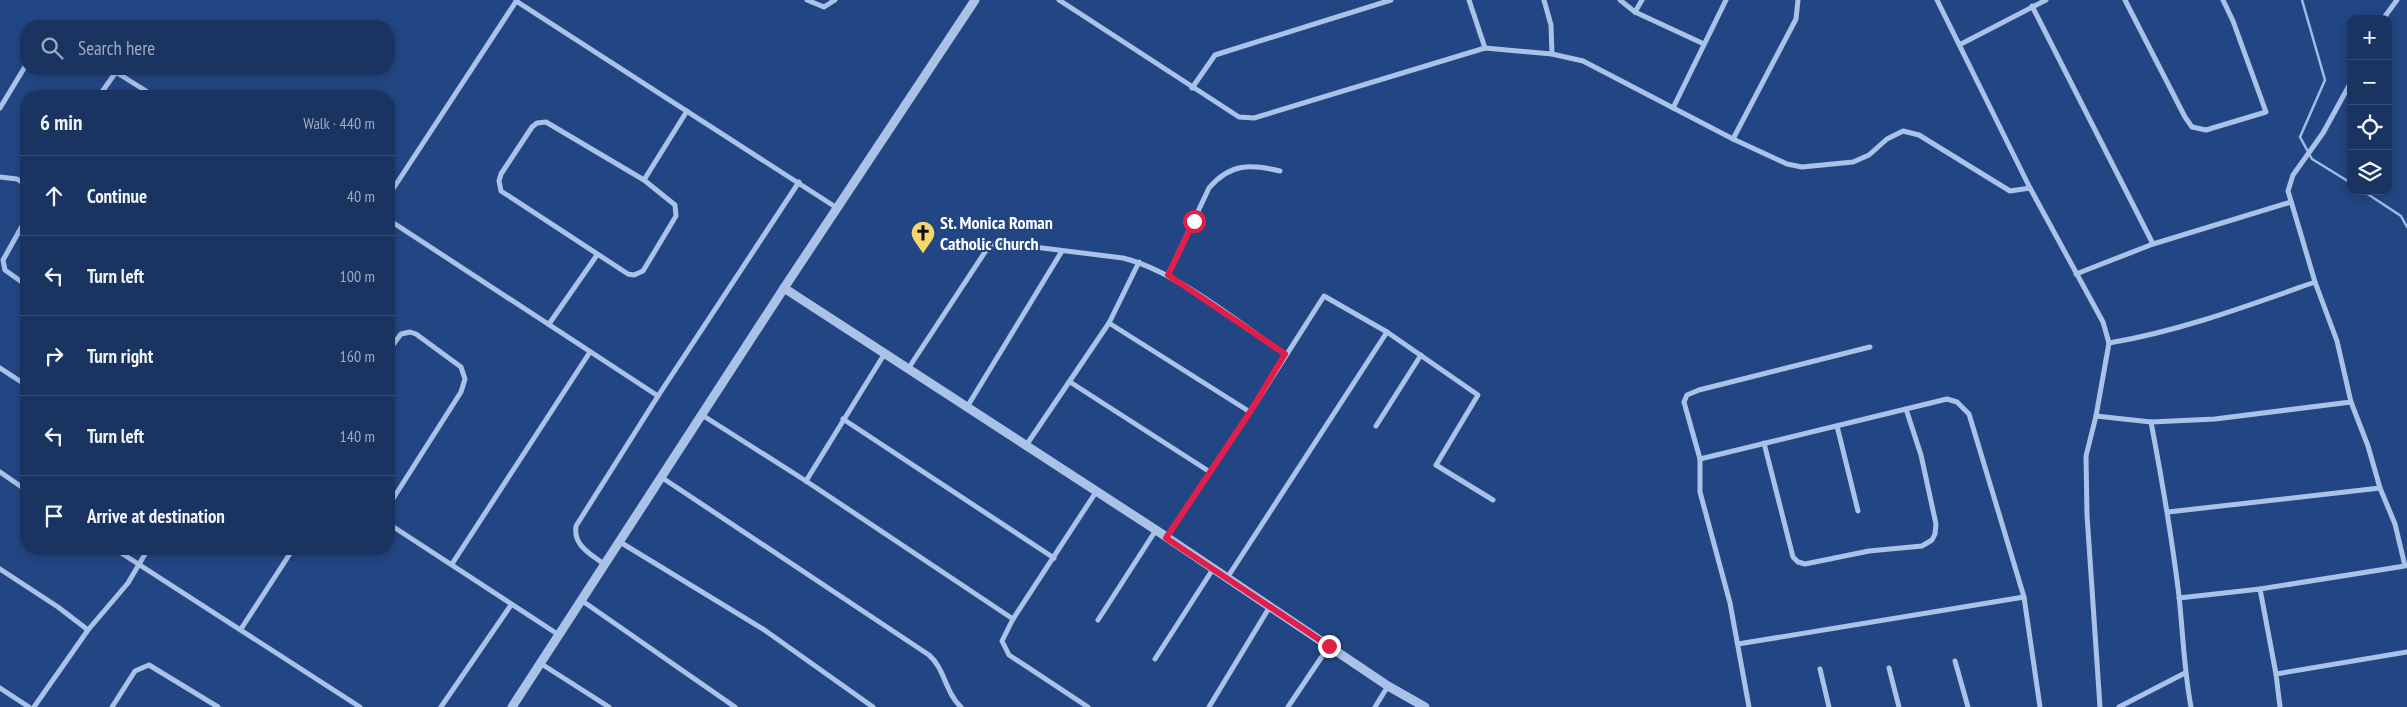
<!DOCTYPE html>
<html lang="en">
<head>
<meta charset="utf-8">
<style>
  body { margin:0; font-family:"PT Sans Narrow",sans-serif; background:#273f6b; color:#f1f3f6 }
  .controls { position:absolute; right:15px; top:15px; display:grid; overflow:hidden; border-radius:10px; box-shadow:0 2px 8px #0003 }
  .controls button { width:45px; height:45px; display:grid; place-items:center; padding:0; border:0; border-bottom:1px solid #384f77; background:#1a3462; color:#f1f3f6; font:25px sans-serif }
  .stop { position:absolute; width:15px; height:15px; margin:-11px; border:4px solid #e11d48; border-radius:50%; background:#fff }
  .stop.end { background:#e11d48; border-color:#fff; box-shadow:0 1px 5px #0008 }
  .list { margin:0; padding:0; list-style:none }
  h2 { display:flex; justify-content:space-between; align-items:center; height:65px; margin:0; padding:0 20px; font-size:21px }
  h2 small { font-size:16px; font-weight:400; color:#9faabe }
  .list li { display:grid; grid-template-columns:32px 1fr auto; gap:15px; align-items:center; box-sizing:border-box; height:80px; padding:0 20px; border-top:1px solid #384f77 }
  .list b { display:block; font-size:19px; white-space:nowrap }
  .list em { font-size:16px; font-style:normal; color:#9faabe }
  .icon { flex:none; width:28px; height:28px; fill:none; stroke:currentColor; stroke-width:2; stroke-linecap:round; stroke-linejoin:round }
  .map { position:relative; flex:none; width:2407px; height:707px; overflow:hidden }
  .search { position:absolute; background:#1a3462; box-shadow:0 2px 8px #0003; left:20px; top:20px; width:375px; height:55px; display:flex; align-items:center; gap:12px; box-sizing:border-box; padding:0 18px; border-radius:20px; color:#9faabe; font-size:19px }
  .panel { position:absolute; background:#1a3462; box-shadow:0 2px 8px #0003; left:20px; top:90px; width:375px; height:465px; border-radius:20px }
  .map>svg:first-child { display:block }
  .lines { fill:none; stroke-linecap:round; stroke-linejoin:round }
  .stream { stroke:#9ebce9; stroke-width:2.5 }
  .minor { stroke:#aac2e8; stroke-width:5 }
  .tertiary { stroke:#aac2e8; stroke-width:9 }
  .route { stroke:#e11d48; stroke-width:6 }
  .labels { text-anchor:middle; stroke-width:4; stroke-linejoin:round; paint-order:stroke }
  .poi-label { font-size:18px; font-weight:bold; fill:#fff; stroke:#224683; text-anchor:start }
</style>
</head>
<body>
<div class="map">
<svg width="2407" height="707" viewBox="0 0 2407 707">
  <rect width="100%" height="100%" fill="#224683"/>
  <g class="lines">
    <!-- stream -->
    <g class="stream">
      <path d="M2302,0L2325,80L2300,137L2312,159L2351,183"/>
      <path d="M2363,191L2401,216L2407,227"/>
    </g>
    <!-- minor -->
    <g class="minor">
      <path d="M807,0L824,7L835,0"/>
      <path d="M1059,0L1239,117L1254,118L1485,48L1552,54L1583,61L1733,139L1787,164L1802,167L1853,162L1869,155L1887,139L1903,131L1919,135L2010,191L2030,188"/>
      <path d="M1469,0L1485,48"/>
      <path d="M1544,0L1551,25L1552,54"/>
      <path d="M1620,0L1635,12L1704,44"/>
      <path d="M1937,0L2030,188L2103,322L2109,343L2096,416L2086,456L2087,515L2100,707"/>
      <path d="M2125,0L2185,117L2192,127L2206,130L2266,112L2233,21L2223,0"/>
      <path d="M516,1L837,208"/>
      <path d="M2032,6L2153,244"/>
      <path d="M1635,12L1642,0"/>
      <path d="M2383,19L2397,0"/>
      <path d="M1961,44L2046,0"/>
      <path d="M111,69L154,96"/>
      <path d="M1192,88L1215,55L1391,0"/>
      <path d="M99,96L116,72"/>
      <path d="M0,108L26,65"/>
      <path d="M1673,108L1726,0"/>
      <path d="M546,122L644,180L675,205L676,216L643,271L634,275L628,274L501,191L499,181L501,174L532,127L537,123Z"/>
      <path d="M1733,139L1796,19L1798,0"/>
      <path d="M0,177L17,179L26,185"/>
      <path d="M644,180L687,111"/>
      <path d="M389,195L517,0"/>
      <path d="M26,219L3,260L5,270L26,285"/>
      <path d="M389,220L658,396"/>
      <path d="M2076,274L2153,244L2291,202"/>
      <path d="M1168,275L1209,188C1230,163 1251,164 1280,171"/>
      <path d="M1109,323L1250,412"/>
      <path d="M549,324L597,255"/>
      <path d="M1387,332L1478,395L1436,465L1493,500"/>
      <path d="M2109,343C2180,331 2247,306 2315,282L2288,191L2293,175L2323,133L2351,82"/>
      <path d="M389,350L401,334L410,332L416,334L461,367L465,379L461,392L389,505"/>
      <path d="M0,368L26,385"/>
      <path d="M908,369L985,252L991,245L1002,243L1123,258C1178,272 1237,322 1285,354"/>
      <path d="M1070,382L1210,472"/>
      <path d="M967,407L1062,251"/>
      <path d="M702,415L806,481L1013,619"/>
      <path d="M2096,416L2151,422C2162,480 2172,538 2179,596C2183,634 2184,670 2191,707"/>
      <path d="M843,419L1054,558"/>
      <path d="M2151,422L2215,419L2351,402L2337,341L2315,282"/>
      <path d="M1376,426L1421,355"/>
      <path d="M1837,426L1858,511"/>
      <path d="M1764,443L1793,557L1798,562L1805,564L1869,551L1922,546L1932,540L1935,534L1936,524L1921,455L1906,409"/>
      <path d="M1025,447L1109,323L1139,262"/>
      <path d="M1700,459L1684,402L1687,395L1699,390L1870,347"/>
      <path d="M0,472L26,490"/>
      <path d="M661,477L929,655C945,669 945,692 961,707"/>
      <path d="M806,481L885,353"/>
      <path d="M2168,512L2380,488L2368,446L2351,402"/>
      <path d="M389,524L559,635"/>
      <path d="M1166,538L1250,412L1324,296L1387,332L1227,578"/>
      <path d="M620,542L763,629L873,707"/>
      <path d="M115,549L360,707"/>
      <path d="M452,564L590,352"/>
      <path d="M605,565C591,554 573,546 576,526L658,396L799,182"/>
      <path d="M0,569L58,607L88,630L128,583L148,549"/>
      <path d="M2260,589L2405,566L2395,524L2380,488"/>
      <path d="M2179,598L2260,589L2276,674L2280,707"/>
      <path d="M581,600L735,707"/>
      <path d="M1098,620L1156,530"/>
      <path d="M241,629L293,549"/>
      <path d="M1738,644L2024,597"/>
      <path d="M1155,659L1213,569"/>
      <path d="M1955,661L1968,707"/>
      <path d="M540,663L609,707"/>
      <path d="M1889,668L1899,707"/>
      <path d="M1820,669L1829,707"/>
      <path d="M2276,674L2407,652"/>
      <path d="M0,688L29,707"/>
      <path d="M34,707L88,630"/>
      <path d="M112,707L135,671L149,665L218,707"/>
      <path d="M441,707L511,605"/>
      <path d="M1088,707L1009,655L1002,641L1013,619L1096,492"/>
      <path d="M1209,707L1269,608"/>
      <path d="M1288,707L1329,646"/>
      <path d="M1375,707L1388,686"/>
      <path d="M1749,707L1730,603L1700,492V459L1947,399L1957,402L1969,414L2024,597L2040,707"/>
      <path d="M2119,707L2185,673"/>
    </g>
    <!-- tertiary -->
    <g class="tertiary">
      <path d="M784,288L1156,530L1388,686L1425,707"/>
      <path d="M512,707L784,288L975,0"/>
    </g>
  </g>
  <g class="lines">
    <!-- route -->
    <path class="route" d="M1194,221L1168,275L1285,354L1250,412L1166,538L1329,646"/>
  </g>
  <!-- icons -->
  <defs>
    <symbol id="church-pin" viewBox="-11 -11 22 30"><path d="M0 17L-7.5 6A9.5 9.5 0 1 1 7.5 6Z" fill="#f4d66c" stroke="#224683"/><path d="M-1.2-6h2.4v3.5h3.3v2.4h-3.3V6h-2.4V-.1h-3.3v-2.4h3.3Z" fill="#111"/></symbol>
  </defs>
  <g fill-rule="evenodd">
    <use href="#church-pin" x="909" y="219" width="28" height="38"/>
  </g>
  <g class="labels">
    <!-- poi labels -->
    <g class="poi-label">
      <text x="940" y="229">St. Monica Roman<tspan x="940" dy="21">Catholic Church</tspan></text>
    </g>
  </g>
</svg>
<div class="controls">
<button>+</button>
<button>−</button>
<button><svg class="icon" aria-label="locate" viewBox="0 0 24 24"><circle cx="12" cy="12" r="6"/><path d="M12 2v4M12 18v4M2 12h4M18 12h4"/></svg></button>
<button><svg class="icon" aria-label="layers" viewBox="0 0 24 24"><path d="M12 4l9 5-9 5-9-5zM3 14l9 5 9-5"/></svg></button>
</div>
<div class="stop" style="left:1194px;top:221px"></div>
<div class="stop end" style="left:1329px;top:646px"></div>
<div class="search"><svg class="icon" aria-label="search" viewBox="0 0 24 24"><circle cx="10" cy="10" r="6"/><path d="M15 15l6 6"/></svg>Search here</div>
<section class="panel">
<h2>6 min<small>Walk · 440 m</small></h2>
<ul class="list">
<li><svg class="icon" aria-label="ahead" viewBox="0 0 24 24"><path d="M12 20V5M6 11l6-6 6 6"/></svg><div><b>Continue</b></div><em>40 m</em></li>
<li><svg class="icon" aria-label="left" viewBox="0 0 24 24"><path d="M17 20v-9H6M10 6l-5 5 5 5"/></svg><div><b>Turn left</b></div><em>100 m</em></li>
<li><svg class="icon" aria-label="right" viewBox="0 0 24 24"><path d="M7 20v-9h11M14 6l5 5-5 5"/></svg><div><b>Turn right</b></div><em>160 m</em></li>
<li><svg class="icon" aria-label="left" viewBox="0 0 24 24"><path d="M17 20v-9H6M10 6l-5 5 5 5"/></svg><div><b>Turn left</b></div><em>140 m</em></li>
<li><svg class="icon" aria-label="arrive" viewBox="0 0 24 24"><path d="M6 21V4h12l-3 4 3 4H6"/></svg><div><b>Arrive at destination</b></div></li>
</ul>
</section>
</div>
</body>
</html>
